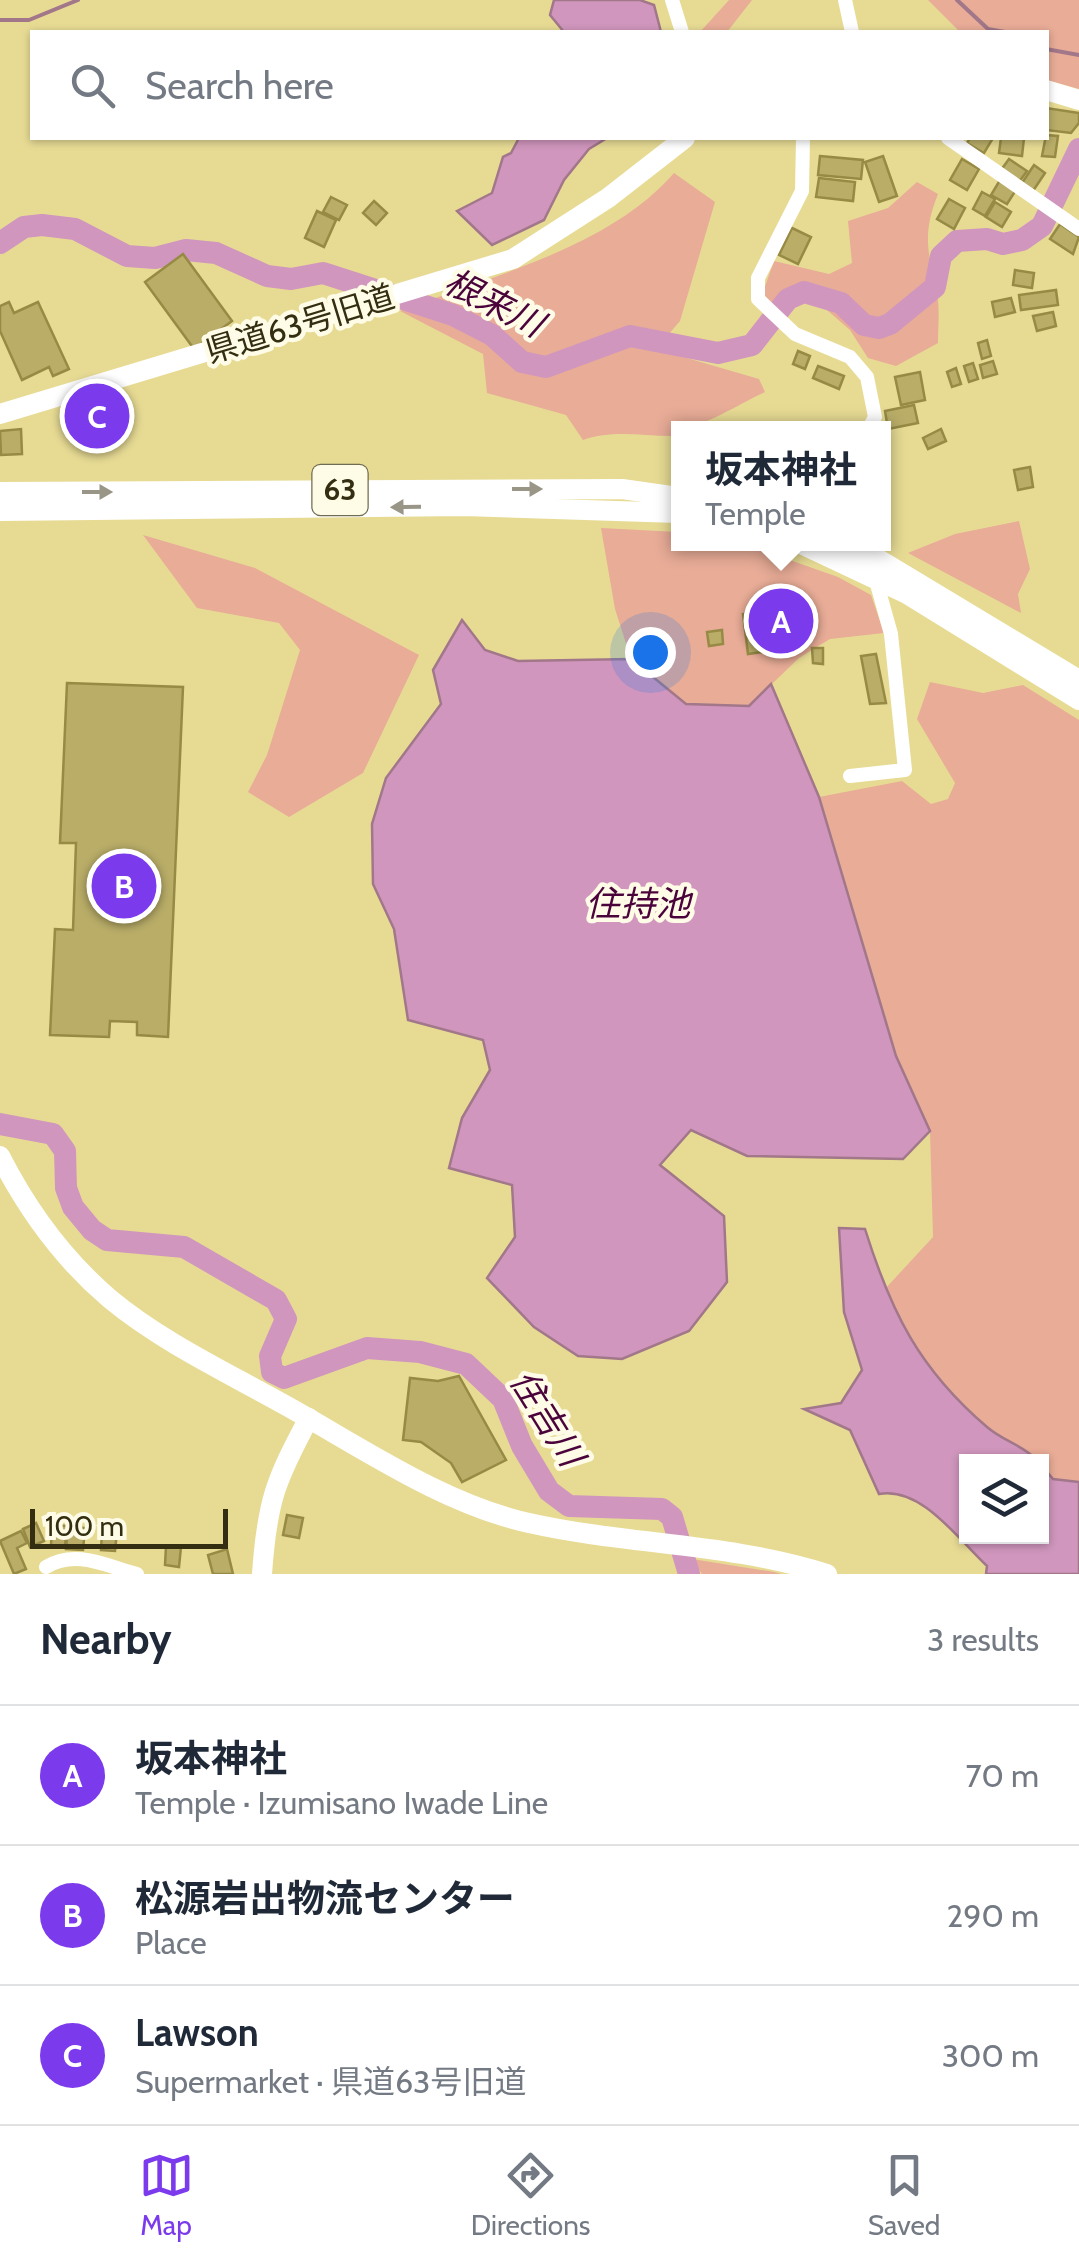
<!DOCTYPE html>
<html lang="en">
<head>
<meta charset="utf-8">
<style>
  body { margin:0; font-family:Cabin,"Noto Sans JP",sans-serif; background:#f2f2f3; color:#1f2937 }
  .controls { position:absolute; right:30px; bottom:30px; display:grid; overflow:hidden; border-radius:0px; box-shadow:0 2px 8px #0004 }
  .controls button { width:90px; height:90px; display:grid; place-items:center; padding:0; border:0; border-bottom:2px solid #e0e1e3; background:#fff; color:#1f2937; font:50px sans-serif }
  .scale { position:absolute; left:30px; bottom:25px; width:198px; box-sizing:border-box; padding-left:10px; border:5px solid #332e11; border-top:0; font-size:28px; line-height:35px; white-space:nowrap; color:#332e11; -webkit-text-stroke:8px #fefbe6; paint-order:stroke }
  .you { position:absolute; left:650px; top:652px; width:35px; height:35px; margin:-25px; border:8px solid #fff; border-radius:50%; background:#1a73e8; box-shadow:0 0 0 15px #1a73e833 }
  .badge { display:grid; place-items:center; width:65px; height:65px; border-radius:50%; background:#7c3aed; color:#fff; font-size:32px; font-weight:700 }
  .pin { position:absolute; translate:-50% -50%; border:5px solid #fff; box-shadow:0 2px 10px #0006 }
  .popup { position:absolute; left:671px; top:421px; width:220px; height:130px; box-sizing:border-box; display:grid; place-content:center; border-radius:0px; background:#fff; filter:drop-shadow(0 2px 8px #0005); font-size:32px; white-space:nowrap; color:#747a83 }
  .popup b { font-size:38px; color:#1f2937 }
  .popup::after { content:''; position:absolute; left:50%; top:100%; margin-left:-20px; border:20px solid transparent; border-top-color:#fff }
  .list { margin:0; padding:0; list-style:none }
  h2 { display:flex; justify-content:space-between; align-items:center; height:130px; margin:0; padding:0 40px; font-size:42px }
  h2 small { font-size:32px; font-weight:400; color:#747a83 }
  .list li { display:grid; grid-template-columns:65px 1fr auto; gap:30px; align-items:center; box-sizing:border-box; height:140px; padding:0 40px; border-top:2px solid #e0e1e3 }
  .list b { display:block; font-size:38px; white-space:nowrap }
  .list p { margin:0; font-size:32px; white-space:nowrap; color:#747a83 }
  .list em { font-size:32px; font-style:normal; color:#747a83 }
  .icon { flex:none; width:55px; height:55px; fill:none; stroke:currentColor; stroke-width:2; stroke-linecap:round; stroke-linejoin:round }
  .map { position:relative; flex:none; width:1079px; height:1574px; overflow:hidden }
  .search { position:absolute; background:#fff; box-shadow:0 2px 8px #0004; left:30px; right:30px; top:30px; height:110px; display:flex; align-items:center; gap:25px; box-sizing:border-box; padding:0 35px; border-radius:0px; color:#747a83; font-size:38px }
  .sheet { height:550px; background:#fff }
  nav { display:flex; justify-content:space-around; align-items:center; box-sizing:border-box; height:140px; border-top:2px solid #e0e1e3; background:#fff; font-size:28px; color:#747a83 }
  nav a { display:grid; justify-items:center; gap:5px }
  nav .on { color:#7c3aed }
  .map>svg:first-child { display:block }
  .green { fill:#e8ac97 }
  .water { fill:#d096bd; stroke:#a17789; stroke-width:2.5 }
  .lines { fill:none; stroke-linecap:round; stroke-linejoin:round }
  .stream { stroke:#a17789; stroke-width:4 }
  .river { stroke:#d096bd; stroke-width:22 }
  .building { fill:#b9ad68; stroke:#968a45; stroke-width:2.5 }
  .street { stroke:#fff; stroke-width:14 }
  .secondary { stroke:#fff; stroke-width:20 }
  .primary { stroke:#fff; stroke-width:20 }
  .oneway { fill:#999688 }
  .labels { text-anchor:middle; stroke-width:9; stroke-linejoin:round; paint-order:stroke }
  .shield { fill:#fefbe6; stroke:#706c51; stroke-width:2.5 }
  .shield-label { font-size:30px; font-weight:bold; fill:#332e11 }
  .street-label { font-size:32px; fill:#332e11; stroke:#fefbe6 }
  .water-label { font-size:35px; font-style:italic; fill:#4b043b; stroke:#fefbe6 }
</style>
</head>
<body>
<div class="map">
<svg width="1079" height="1574" viewBox="0 0 1079 1574">
  <rect width="100%" height="100%" fill="#e7db94"/>
  <!-- green -->
  <g class="green">
    <path d="M729,0H752L727,32H700Z"/>
    <path d="M928,0H1079V89L1047,80L1046,32H960Z"/>
    <path d="M674,173L715,202L680,321L656,349L759,379L765,392C740,403 704,428 678,428V436C644,437 615,429 583,440L566,415L487,393L483,354L400,311C490,276 609,248 674,173Z"/>
    <path d="M917,182L938,194C921,237 929,252 937,294C940,309 938,327 938,343L896,366L868,358L850,330L819,303H770L763,292L774,261L829,274L852,263L848,221L888,208Z"/>
    <path d="M1019,521L1030,569L1018,594L1021,613L908,553L955,534Z"/>
    <path d="M601,528L678,532V544H744L838,577L871,595L884,633L830,639L799,658L749,706L686,704L631,659L615,609Z"/>
    <path d="M143,535L255,568L419,655L363,773L289,817L248,792L267,755L300,650L279,623L197,608Z"/>
    <path d="M930,682L983,693L1023,685L1079,720V1482L1053,1479L1042,1462L990,1430L929,1371L884,1290L933,1237L930,1131L896,1056L819,797L902,781L931,804L948,799L955,783L917,719Z"/>
    <path d="M692,1559L774,1572L781,1574H702Z"/>
  </g>
  <!-- water -->
  <g class="water">
    <path d="M554,0H640L654,5L661,32H564L550,15Z"/>
    <path d="M519,138H607L589,149L564,180L544,220L492,245L457,211L492,193L503,157L511,153Z"/>
    <path d="M462,620L485,650L518,661L631,659L686,704L749,706L771,684L819,797L896,1056L930,1131L903,1159L747,1156L691,1130L660,1165L724,1216L727,1282L689,1331L622,1359L578,1356L534,1327L487,1278L515,1237L512,1185L449,1168L462,1118L490,1070L483,1040L408,1020L394,929L373,884L372,824L386,778L441,704L433,670Z"/>
    <path d="M839,1228L865,1229C891,1312 919,1369 987,1427C1003,1441 1023,1445 1038,1461L966,1462V1536H1042V1466L1053,1479L1079,1482V1574H986L987,1566C958,1539 921,1486 879,1494L850,1430L804,1409L841,1403L862,1370L844,1312Z"/>
  </g>
  <g class="lines">
    <!-- stream -->
    <g class="stream">
      <path d="M957,0L988,29L1005,32"/>
      <path d="M0,20H29L78,0"/>
      <path d="M1046,49L1079,55"/>
    </g>
    <!-- river -->
    <g class="river">
      <path d="M0,243L24,227L42,225L75,229L127,256L155,258L186,250L216,253L267,276L291,279L323,273L453,315L492,335L522,362L546,367L630,336L718,353L752,345L788,299L804,292L841,303L864,325L879,328L890,324L935,287L941,256L957,241L987,239L1003,244L1022,240L1042,226L1079,149"/>
      <path d="M0,1124L53,1134L65,1151L66,1188L73,1207L92,1230L107,1240L184,1247L276,1300L286,1319L270,1356L272,1372L284,1378L367,1348L420,1352L466,1364L503,1399L522,1446L549,1491L569,1506L662,1509L672,1517L689,1574"/>
    </g>
  </g>
  <!-- building -->
  <g class="building">
    <path d="M1046,108L1079,113V123L1071,133L1046,130Z"/>
    <path d="M1046,135L1058,136L1055,157L1042,156Z"/>
    <path d="M970,138H993L984,153L967,143Z"/>
    <path d="M1001,138H1024L1022,156L999,153Z"/>
    <path d="M820,156L863,160L861,179L818,175Z"/>
    <path d="M883,156L897,196L879,202L865,162Z"/>
    <path d="M962,159L979,169L967,190L950,180Z"/>
    <path d="M1009,159L1027,171L1019,182L1001,170Z"/>
    <path d="M1034,165L1045,173L1033,191L1022,183Z"/>
    <path d="M819,178L855,182L853,201L816,197Z"/>
    <path d="M1000,180L1016,190L1007,204L991,195Z"/>
    <path d="M982,192L995,199L985,216L973,209Z"/>
    <path d="M331,197L347,205L339,220L323,212Z"/>
    <path d="M949,199L965,208L954,229L937,219Z"/>
    <path d="M374,201L387,213L376,225L363,213Z"/>
    <path d="M995,202L1011,212L1002,227L986,217Z"/>
    <path d="M317,211L336,220L324,247L305,238Z"/>
    <path d="M1060,224L1079,237L1073,254L1050,239Z"/>
    <path d="M792,228L811,237L798,264L779,255Z"/>
    <path d="M183,254L232,321L194,349L145,282Z"/>
    <path d="M1015,270L1034,273L1032,288L1013,285Z"/>
    <path d="M1056,290L1058,305L1021,310L1019,295Z"/>
    <path d="M1011,298L1015,312L995,317L992,302Z"/>
    <path d="M9,302L14,313L38,302L69,369L53,376L49,367L22,380L0,331V306Z"/>
    <path d="M1053,312L1056,326L1037,331L1033,316Z"/>
    <path d="M987,340L991,356L982,359L978,343Z"/>
    <path d="M798,351L810,356L805,369L793,364Z"/>
    <path d="M993,361L997,374L983,378L980,365Z"/>
    <path d="M973,363L978,379L969,382L964,366Z"/>
    <path d="M818,366L844,376L839,389L813,378Z"/>
    <path d="M956,368L961,384L952,387L947,372Z"/>
    <path d="M920,372L925,400L901,405L895,377Z"/>
    <path d="M914,405L918,423L888,429L885,411Z"/>
    <path d="M69,407L120,410L119,432L68,428Z"/>
    <path d="M21,429L22,454L1,455L0,431Z"/>
    <path d="M941,429L946,441L928,449L923,438Z"/>
    <path d="M1030,467L1033,487L1018,490L1014,470Z"/>
    <path d="M764,611L770,651L748,654L743,614Z"/>
    <path d="M722,630L723,644L709,646L707,632Z"/>
    <path d="M812,648H823V664L813,663Z"/>
    <path d="M876,654L886,703L870,704L861,656Z"/>
    <path d="M67,683L183,687L168,1037L137,1035V1022L110,1021L109,1037L50,1035L55,929L73,930L76,843H60Z"/>
    <path d="M459,1376L506,1460L462,1482L451,1463L421,1442L403,1440L410,1378L438,1381Z"/>
    <path d="M287,1515L303,1518L299,1538L283,1535Z"/>
    <path d="M36,1523L44,1541L30,1547L23,1529Z"/>
    <path d="M52,1525L67,1526L65,1546L51,1545Z"/>
    <path d="M68,1526L85,1528L83,1550L66,1549Z"/>
    <path d="M21,1531L27,1543L17,1548L26,1569L14,1574L0,1541Z"/>
    <path d="M102,1531L117,1532L115,1551L101,1550Z"/>
    <path d="M166,1546L181,1547L179,1567L165,1565Z"/>
    <path d="M227,1549L233,1574H213L208,1555Z"/>
  </g>
  <g class="lines">
    <!-- street -->
    <g class="street">
      <path d="M672,0L682,32"/>
      <path d="M845,0L852,32"/>
      <path d="M803,138L802,191L758,278V299L795,334L850,357L867,377L875,417L869,428"/>
      <path d="M948,138L1079,229"/>
      <path d="M850,776L905,770L891,634L875,577L874,544"/>
      <path d="M46,1567C76,1549 106,1566 137,1574"/>
    </g>
    <!-- secondary -->
    <g class="secondary">
      <path d="M1046,90L1079,100"/>
      <path d="M0,414L513,259L608,198L685,138"/>
      <path d="M0,1156C28,1211 63,1259 110,1299C162,1342 226,1372 285,1405C361,1447 443,1504 529,1523C627,1545 731,1543 827,1574"/>
      <path d="M262,1574C267,1502 275,1481 309,1418"/>
    </g>
    <!-- primary -->
    <g class="primary">
      <path d="M0,492L622,489L678,497"/>
      <path d="M0,511L464,506L678,513"/>
      <path d="M801,544L907,594L1079,700"/>
      <path d="M845,544L875,557L1079,680"/>
    </g>
  </g>
  <!-- one-way arrows -->
  <defs><path id="oneway-solid" d="M-6-.8H1V-3.2L6.5 0L1 3.2V.8H-6Z" transform="scale(2.5)"/></defs>
  <g class="oneway">
    <use href="#oneway-solid" transform="translate(527 489)"/>
    <use href="#oneway-solid" transform="translate(97 492)"/>
    <use href="#oneway-solid" transform="translate(406 507) rotate(179)"/>
  </g>
  <g class="labels">
    <!-- shield labels -->
    <rect class="shield" x="312.5" y="465" width="55" height="50" rx="8"/>
    <g class="shield-label">
      <text x="340" y="500">63</text>
    </g>
    <!-- street labels -->
    <g class="street-label">
      <text transform="translate(300 324) rotate(-17)" y="11">県道63号旧道</text>
    </g>
    <!-- water labels -->
    <g class="water-label">
      <text transform="translate(494 303) rotate(27)" y="12">根来川</text>
      <text x="638" y="916">住持池</text>
      <text transform="translate(547 1418) rotate(58)" y="12">住吉川</text>
    </g>
  </g>
</svg>
<div class="controls">
<button><svg class="icon" aria-label="layers" viewBox="0 0 24 24"><path d="M12 4l9 5-9 5-9-5zM3 14l9 5 9-5"/></svg></button>
</div>
<div class="scale">100 m</div>
<div class="you"></div>
<div class="pin badge" style="left:781px;top:621px">A</div>
<div class="popup"><b>坂本神社</b>Temple</div>
<div class="pin badge" style="left:124px;top:886px">B</div>
<div class="pin badge" style="left:97px;top:416px">C</div>
<div class="search"><svg class="icon" aria-label="search" viewBox="0 0 24 24"><circle cx="10" cy="10" r="6"/><path d="M15 15l6 6"/></svg>Search here</div>
</div>
<section class="sheet">
<h2>Nearby<small>3 results</small></h2>
<ul class="list">
<li><span class="badge">A</span><div><b>坂本神社</b><p>Temple · Izumisano Iwade Line</p></div><em>70 m</em></li>
<li><span class="badge">B</span><div><b>松源岩出物流センター</b><p>Place</p></div><em>290 m</em></li>
<li><span class="badge">C</span><div><b>Lawson</b><p>Supermarket · 県道63号旧道</p></div><em>300 m</em></li>
</ul>
</section>
<nav>
<a class="on"><svg class="icon" aria-label="map" viewBox="0 0 24 24"><path d="M3 6l6-2 6 2 6-2v14l-6 2-6-2-6 2zM9 4v14M15 6v14"/></svg>Map</a>
<a><svg class="icon" aria-label="directions" viewBox="0 0 24 24"><path d="M12 3l9 9-9 9-9-9zM9 14v-3h6M13 9l2 2-2 2"/></svg>Directions</a>
<a><svg class="icon" aria-label="saved" viewBox="0 0 24 24"><path d="M7 4h10v16l-5-4-5 4z"/></svg>Saved</a>
</nav>
</body>
</html>
